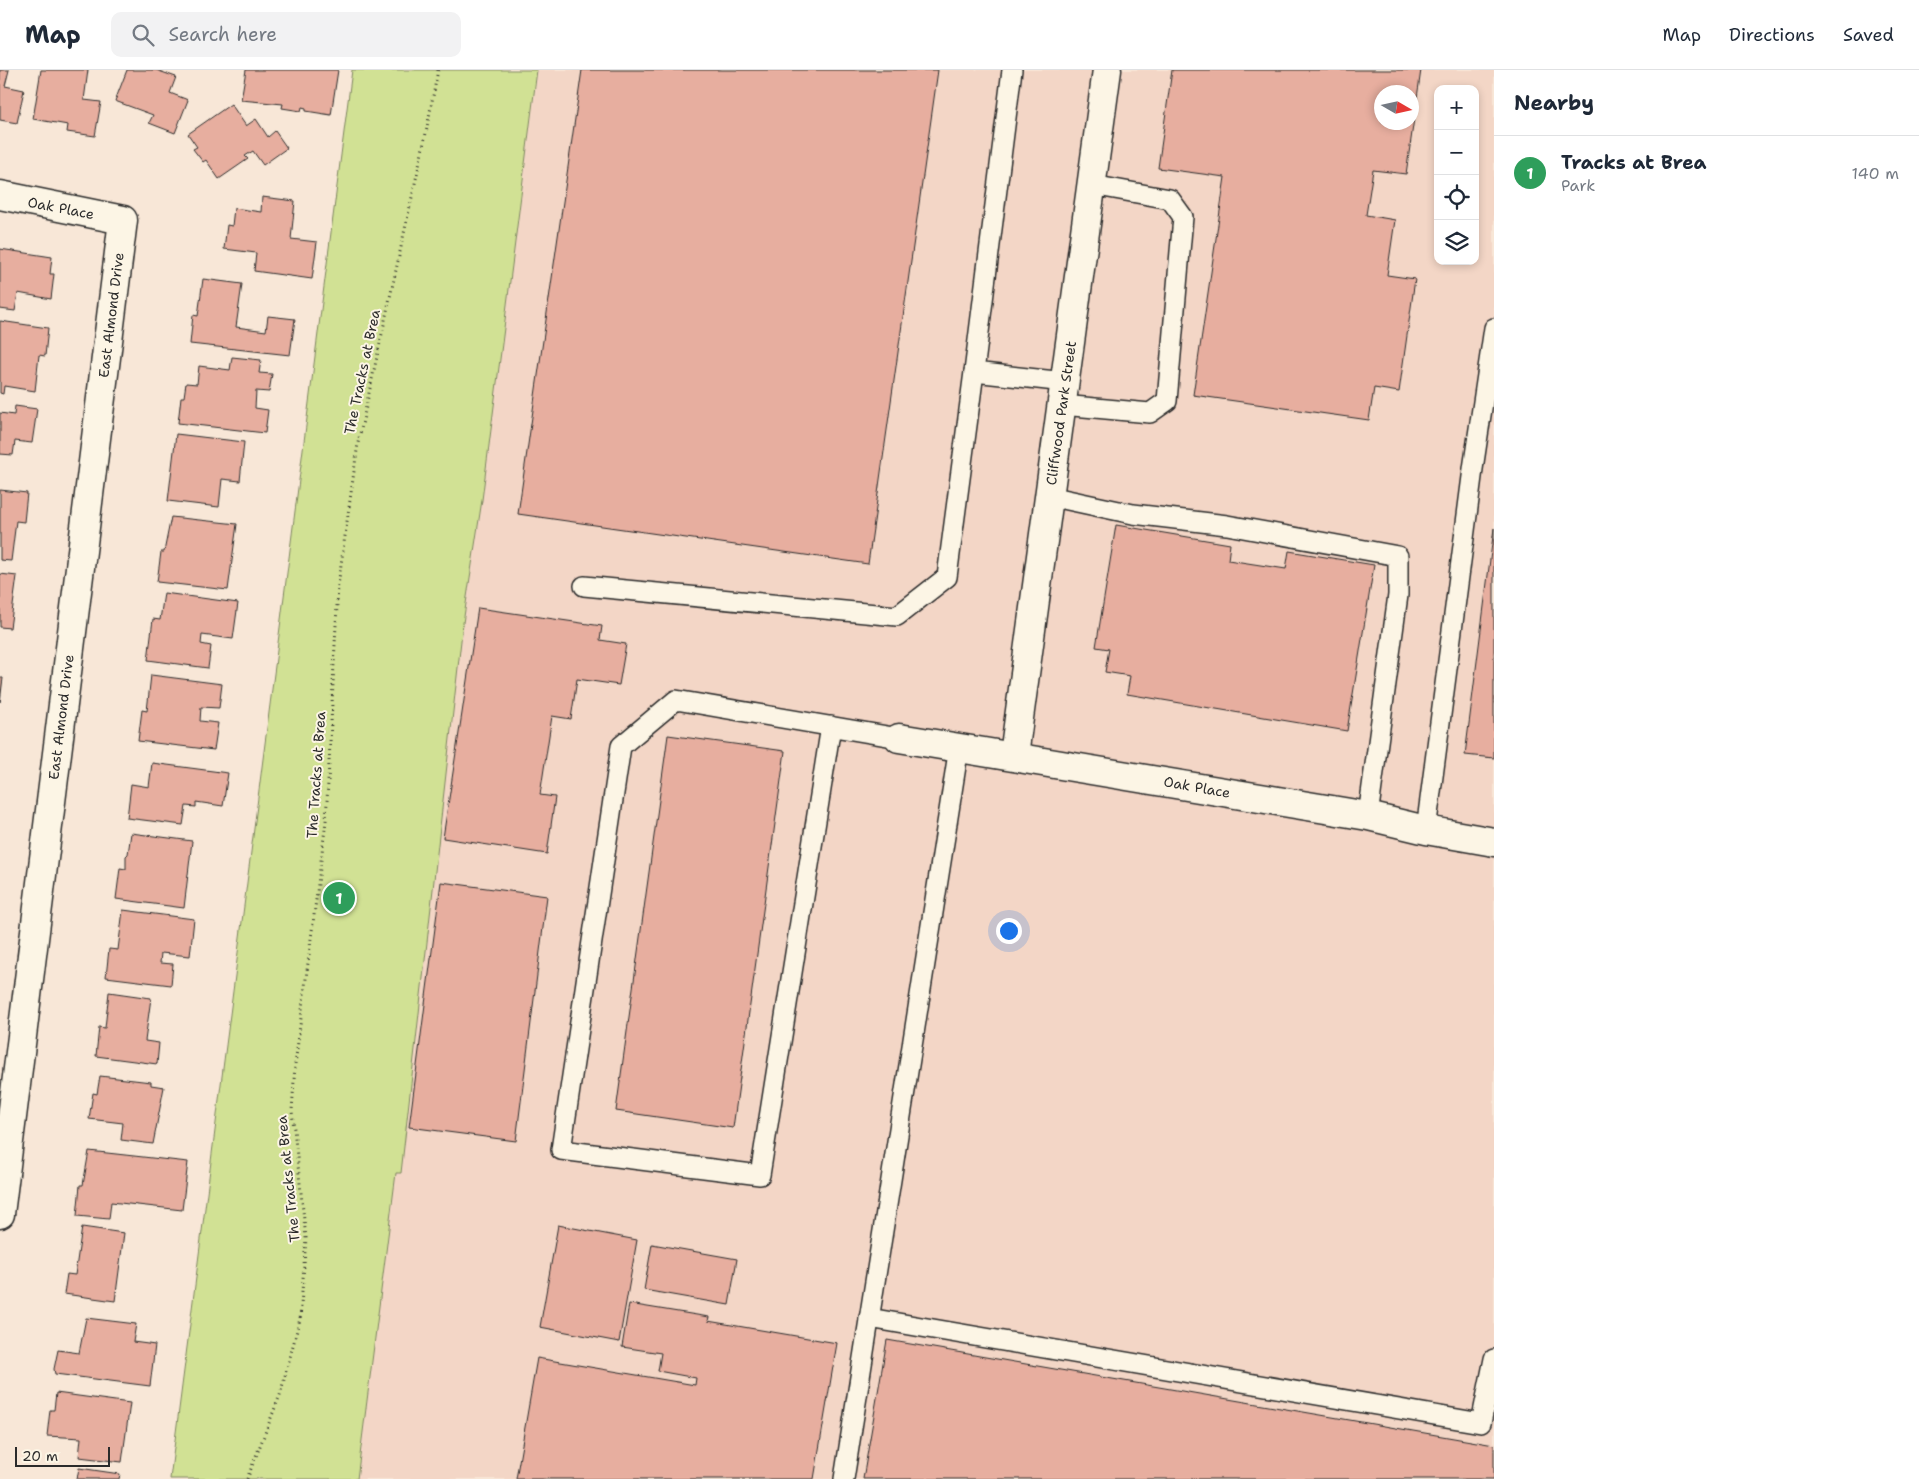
<!DOCTYPE html>
<html lang="en">
<head>
<meta charset="utf-8">
<style>
  body { margin:0; font-family:"Shantell Sans",sans-serif; background:#f2f2f3; color:#1f2937 }
  .controls { position:absolute; right:15px; top:15px; display:grid; overflow:hidden; border-radius:10px; box-shadow:0 2px 8px #0003 }
  .controls button { width:45px; height:45px; display:grid; place-items:center; padding:0; border:0; border-bottom:1px solid #e0e1e3; background:#fff; color:#1f2937; font:25px sans-serif }
  .compass { position:absolute; left:1374px; top:15px; width:45px; height:45px; border-radius:50%; background:#fff; box-shadow:0 2px 8px #0003; rotate:99deg }
  .scale { position:absolute; left:15px; bottom:12px; width:95px; box-sizing:border-box; padding-left:5px; border:2px solid #2b2b2b; border-top:0; font-size:14px; line-height:18px; white-space:nowrap; color:#2b2b2b; -webkit-text-stroke:4px #fcf5e5; paint-order:stroke }
  .you { position:absolute; left:1008px; top:860px; width:18px; height:18px; margin:-12px; border:4px solid #fff; border-radius:50%; background:#1a73e8; box-shadow:0 0 0 8px #1a73e833 }
  .badge { display:grid; place-items:center; width:32px; height:32px; border-radius:50%; background:#db2777; color:#fff; font-size:16px; font-weight:700 }
  .pin { position:absolute; translate:-50% -50%; border:2px solid #fff; box-shadow:0 1px 5px #0006 }
  .list { margin:0; padding:0; list-style:none }
  h2 { display:flex; justify-content:space-between; align-items:center; height:65px; margin:0; padding:0 20px; font-size:21px }
  h2 small { font-size:16px; font-weight:400; color:#747a83 }
  .list li { display:grid; grid-template-columns:32px 1fr auto; gap:15px; align-items:center; box-sizing:border-box; height:75px; padding:0 20px; border-top:1px solid #e0e1e3 }
  .list b { display:block; font-size:19px; white-space:nowrap }
  .list p { margin:0; font-size:16px; white-space:nowrap; color:#747a83 }
  .list em { font-size:16px; font-style:normal; color:#747a83 }
  .icon { flex:none; width:28px; height:28px; fill:none; stroke:currentColor; stroke-width:2; stroke-linecap:round; stroke-linejoin:round }
  .map { position:relative; flex:none; width:1494px; height:1409px; overflow:hidden }
  header { display:flex; align-items:center; gap:30px; box-sizing:border-box; height:70px; padding:0 25px; background:#fff; border-bottom:1px solid #e0e1e3 }
  header strong { font-size:24px }
  nav { display:flex; gap:28px; margin-inline-start:auto; font-size:18px }
  .search { width:350px; height:45px; background:#f2f2f3; display:flex; align-items:center; gap:12px; box-sizing:border-box; padding:0 18px; border-radius:10px; color:#747a83; font-size:19px }
  main { display:flex }
  aside { flex:1; background:#fff }
  .map>svg:first-child { display:block }
  .built { fill:#f3d6c6; fill-rule:evenodd }
  .green { fill:#d1e194; stroke:#7e8660 }
  .building { fill:#e7ae9f; stroke:#2b2b2b; fill-rule:evenodd }
  .lines { fill:none; stroke-linecap:round; stroke-linejoin:round }
  .service-casing { stroke:#2b2b2b; stroke-width:22 }
  .minor-casing { stroke:#2b2b2b; stroke-width:31 }
  .path { stroke:#2b2b2b; stroke-width:3; stroke-dasharray:1 4; stroke-linecap:butt }
  .service { stroke:#fcf5e5; stroke-width:19 }
  .minor { stroke:#fcf5e5; stroke-width:28 }
  .labels { text-anchor:middle; stroke-width:4; stroke-linejoin:round; paint-order:stroke }
  .street-label { font-size:14px; fill:#2b2b2b; stroke:#fcf5e5 }
</style>
</head>
<body>
<header>
<strong>Map</strong>
<div class="search"><svg class="icon" aria-label="search" viewBox="0 0 24 24"><circle cx="10" cy="10" r="6"/><path d="M15 15l6 6"/></svg>Search here</div>
<nav><a>Map</a><a>Directions</a><a>Saved</a></nav>
</header>
<main>
<div class="map">
<svg width="1494" height="1409" viewBox="0 0 1494 1409">
  <rect width="100%" height="100%" fill="#f8e7d7"/>
  <filter id="ink" filterUnits="userSpaceOnUse"><feTurbulence type="fractalNoise" baseFrequency=".02" numOctaves="2"/><feDisplacementMap in="SourceGraphic" scale="10" xChannelSelector="R" yChannelSelector="G"/><feConvolveMatrix kernelMatrix="1 2 1 2 8 2 1 2 1" color-interpolation-filters="sRGB"/></filter>
  <g filter="url(#ink)">
    <!-- built -->
    <path class="built" d="M537,0H1494V1409H357L463,553L482,430ZM1438,19H1475V191H1438ZM1382,22H1412V52H1382Z"/>
    <!-- green -->
    <path class="green" d="M352,0H537L482,430L463,553L401,1103H396L357,1409H170Z"/>
    <!-- building -->
    <g class="building">
      <path d="M0,0H9L5,16L24,20L17,53L0,50Z"/>
      <path d="M41,0H88L84,30L101,32L95,66L67,62L68,55L33,49Z"/>
      <path d="M127,0H156L176,7L170,23L188,30L175,63L149,53L153,45L115,31Z"/>
      <path d="M246,0H338L331,45L306,41V38L302,37L301,41L282,38L283,34L241,30Z"/>
      <path d="M582,0H938L868,494L518,444Z"/>
      <path d="M1172,0H1421L1406,104L1373,100L1366,145L1395,150L1387,205L1415,209L1399,322L1374,318L1369,350L1193,325L1225,107L1158,98ZM1382,22H1412V52H1382Z"/>
      <path d="M231,34L246,56L256,49L268,67L275,61L287,78L263,95L253,81L245,86L248,89L219,109L206,90L203,92L193,79L197,77L188,64Z"/>
      <path d="M262,127L295,131L291,169L317,172L312,209L254,201L256,183L224,179L227,155L232,156L234,138L261,142Z"/>
      <path d="M0,179L52,187L50,204H54L51,229L18,223L15,241L0,239Z"/>
      <path d="M203,209L242,214L236,257L266,261L268,246L295,249L290,285L190,274L193,245L198,246Z"/>
      <path d="M0,251L48,258L45,286L39,285L35,321L4,316L3,324L0,323Z"/>
      <path d="M232,287L261,290L259,303L272,304L269,322L256,321L255,338L268,340L265,363L178,353L181,327H184L186,313L197,314L199,296L230,300Z"/>
      <path d="M15,336L37,339L32,373L15,371L13,385L0,384V343L14,345Z"/>
      <path d="M176,364L244,372L240,411L222,409L219,437L168,431Z"/>
      <path d="M0,420L27,423L24,452L16,451L11,491L0,490Z"/>
      <path d="M171,447L237,454L228,520L157,512L161,482H164Z"/>
      <path d="M1116,455L1230,474L1228,490L1286,499L1289,481L1374,495L1347,661L1127,624L1130,606L1105,602L1109,579L1096,577Z"/>
      <path d="M1494,458V688L1465,685Z"/>
      <path d="M0,504L17,506L10,558L0,557Z"/>
      <path d="M164,523L238,533L233,569L202,565L201,574L211,576L208,598L148,590L153,549L160,550Z"/>
      <path d="M478,538L602,556L600,570L626,574L619,615L577,609L571,649L552,646L540,725L555,727L547,784L443,768Z"/>
      <path d="M151,605L222,614L219,638L201,637L200,651L218,653L214,680L138,671L142,640L147,641Z"/>
      <path d="M0,608H3L0,632Z"/>
      <path d="M668,665L785,681L733,1058L616,1041Z"/>
      <path d="M152,693L228,703L223,736L196,732V737L186,736L183,755L127,748L131,714L149,717Z"/>
      <path d="M131,763L192,771L184,838L116,829L120,798L126,799V786L128,784Z"/>
      <path d="M441,812L547,826L516,1071L409,1057Z"/>
      <path d="M123,840L194,849L190,886L161,883L160,893L173,894L171,915L106,907L109,879L118,880Z"/>
      <path d="M109,922L151,928L145,971L159,973L157,994L96,986L99,957L105,958Z"/>
      <path d="M100,1006L151,1012V1015L164,1017L153,1074L121,1070L123,1053L89,1049L93,1023L97,1024Z"/>
      <path d="M89,1081L188,1092L182,1140L111,1132L109,1149L77,1146L80,1115H83Z"/>
      <path d="M558,1155L637,1170L619,1272L540,1257Z"/>
      <path d="M82,1157L124,1163L115,1231L64,1224L67,1204L75,1205Z"/>
      <path d="M652,1174L737,1189L729,1235L644,1220Z"/>
      <path d="M629,1234L709,1247L708,1251L837,1273L814,1409H516L537,1288L695,1315L696,1308L658,1301L661,1283L622,1277Z"/>
      <path d="M86,1248L136,1254L133,1272L155,1275L150,1316L55,1304L54,1299L58,1280L79,1283Z"/>
      <path d="M887,1270L1494,1375V1409H863Z"/>
      <path d="M56,1323L130,1333L122,1392L79,1387L81,1368L47,1366L50,1340H54Z"/>
      <path d="M79,1398L120,1404L119,1409H77Z"/>
    </g>
    <g class="lines">
      <defs>
        <g id="service">
          <path d="M1012,0L974,302L1065,312"/>
          <path d="M1062,335L1150,343L1167,331L1183,147L1170,129L1092,115"/>
          <path d="M1049,426L1133,444L1227,455L1398,486V525L1368,746"/>
          <path d="M584,516L897,546L947,507L974,302"/>
          <path d="M831,656L760,1105L561,1080L621,676L676,630L899,668"/>
          <path d="M1426,760L1473,399L1494,258"/>
          <path d="M869,1248L1481,1353L1494,1289"/>
          <path d="M844,1409L959,677"/>
        </g>
        <g id="minor">
          <path d="M0,125L123,150L0,1144"/>
          <path d="M899,668L1368,746L1426,760L1494,772"/>
          <path d="M1014,685L1107,0"/>
        </g>
      </defs>
      <!-- service casing -->
      <use href="#service" class="service-casing"/>
      <!-- minor casing -->
      <use href="#minor" class="minor-casing"/>
      <!-- path -->
      <path class="path" d="M247,1409L280,1325L300,1249L306,1168L292,1041L295,995L326,751L338,516L358,373L425,68L438,0"/>
      <!-- service -->
      <use href="#service" class="service"/>
      <!-- minor -->
      <use href="#minor" class="minor"/>
    </g>
  </g>
  <g class="labels">
    <!-- street labels -->
    <g class="street-label">
      <text transform="translate(61 138) rotate(11)" y="5">Oak Place</text>
      <text transform="translate(111 245) rotate(-83)" y="5">East Almond Drive</text>
      <text transform="translate(362 302) rotate(-78)" y="5">The Tracks at Brea</text>
      <text transform="translate(1061 343) rotate(-82)" y="5">Cliffwood Park Street</text>
      <text transform="translate(61 647) rotate(-83)" y="5">East Almond Drive</text>
      <text transform="translate(316 705) rotate(-86)" y="5">The Tracks at Brea</text>
      <text transform="translate(1197 717) rotate(10)" y="5">Oak Place</text>
      <text transform="translate(288 1109) rotate(-96)" y="5">The Tracks at Brea</text>
    </g>
  </g>
</svg>
<div class="controls">
<button>+</button>
<button>−</button>
<button><svg class="icon" aria-label="locate" viewBox="0 0 24 24"><circle cx="12" cy="12" r="6"/><path d="M12 2v4M12 18v4M2 12h4M18 12h4"/></svg></button>
<button><svg class="icon" aria-label="layers" viewBox="0 0 24 24"><path d="M12 4l9 5-9 5-9-5zM3 14l9 5 9-5"/></svg></button>
</div>
<svg class="compass" viewBox="-18 -18 36 36"><path d="M0-13l5 13h-10z" fill="#e53935"/><path d="M0 13l5-13h-10z" fill="#747a83"/></svg>
<div class="scale">20 m</div>
<div class="you"></div>
<div class="pin badge" style="left:339px;top:828px;background:#2e9e5b">1</div>
</div>
<aside>
<h2>Nearby<small></small></h2>
<ul class="list">
<li><span class="badge" style="background:#2e9e5b">1</span><div><b>Tracks at Brea</b><p>Park</p></div><em>140 m</em></li>
</ul>
</aside>
</main>
</body>
</html>
